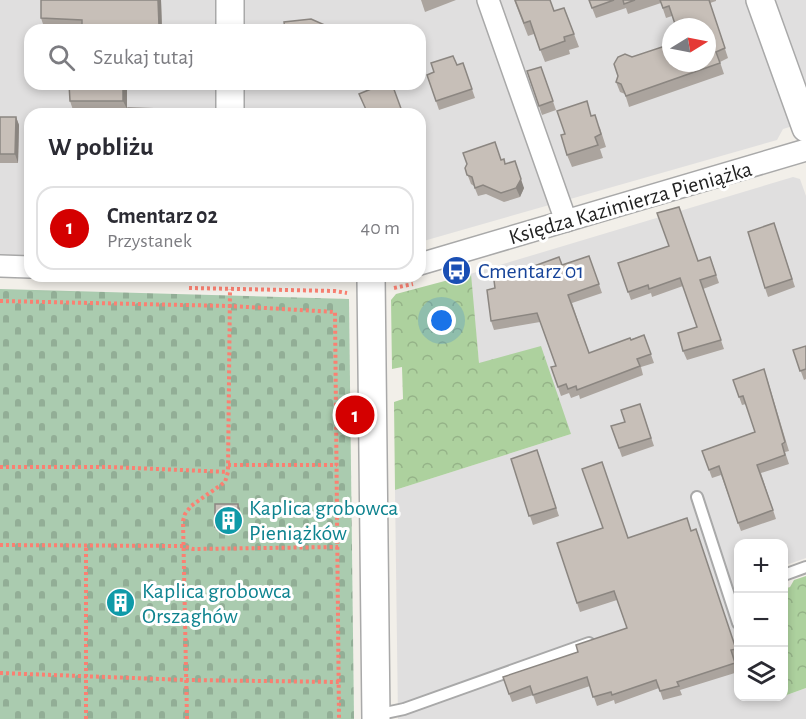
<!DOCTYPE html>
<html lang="pl">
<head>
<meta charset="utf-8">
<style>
  body { margin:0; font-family:"Alegreya Sans",sans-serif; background:#f2f2f3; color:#2b2b33 }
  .controls { position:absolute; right:18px; bottom:18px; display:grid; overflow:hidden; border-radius:12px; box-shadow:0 3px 9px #0003 }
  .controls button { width:54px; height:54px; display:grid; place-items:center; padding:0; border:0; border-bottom:2px solid #e1e1e2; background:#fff; color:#2b2b33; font:30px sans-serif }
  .compass { position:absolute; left:662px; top:18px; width:54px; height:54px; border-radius:50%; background:#fff; box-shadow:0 3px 9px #0003; rotate:80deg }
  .you { position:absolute; left:442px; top:321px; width:21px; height:21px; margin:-15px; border:4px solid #fff; border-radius:50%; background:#1a73e8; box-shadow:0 0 0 9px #1a73e833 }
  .badge { display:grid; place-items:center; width:39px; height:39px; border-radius:50%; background:#d40000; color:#fff; font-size:20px; font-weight:700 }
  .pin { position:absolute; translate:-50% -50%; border:3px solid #fff; box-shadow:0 2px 6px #0006 }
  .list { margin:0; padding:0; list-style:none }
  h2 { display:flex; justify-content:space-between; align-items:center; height:78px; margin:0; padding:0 24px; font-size:26px }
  h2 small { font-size:20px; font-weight:400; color:#7c7c81 }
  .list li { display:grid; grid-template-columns:39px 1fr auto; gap:18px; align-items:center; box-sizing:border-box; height:84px; margin:0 12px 12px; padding:0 12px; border:2px solid #e1e1e2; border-radius:18px }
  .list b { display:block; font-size:22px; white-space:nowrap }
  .list p { margin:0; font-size:20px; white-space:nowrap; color:#7c7c81 }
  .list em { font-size:20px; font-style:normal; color:#7c7c81 }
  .icon { flex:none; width:33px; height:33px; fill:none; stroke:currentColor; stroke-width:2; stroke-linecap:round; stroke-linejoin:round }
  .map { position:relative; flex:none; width:806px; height:719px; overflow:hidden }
  .search { position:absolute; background:#fff; box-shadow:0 3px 9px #0003; left:24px; top:24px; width:402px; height:66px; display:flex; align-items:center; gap:15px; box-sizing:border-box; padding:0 21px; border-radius:18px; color:#7c7c81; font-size:22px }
  .panel { position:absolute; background:#fff; box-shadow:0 3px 9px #0003; left:24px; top:108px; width:402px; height:174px; border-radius:18px }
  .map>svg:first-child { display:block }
  .residential { fill:#e0dfdf; fill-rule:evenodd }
  .forest { fill:url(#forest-crowns) }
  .cemetery { fill:url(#cemetery-stones) }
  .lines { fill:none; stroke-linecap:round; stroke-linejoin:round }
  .service-casing { stroke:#a9a9a9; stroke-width:14 }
  .minor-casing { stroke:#a9a9a9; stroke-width:24 }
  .tertiary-casing { stroke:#a9a9a9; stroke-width:30 }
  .path { stroke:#fa8072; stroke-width:4; stroke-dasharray:3 3; stroke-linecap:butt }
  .service { stroke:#fff; stroke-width:10 }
  .minor { stroke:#fff; stroke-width:21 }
  .tertiary { stroke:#fff; stroke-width:27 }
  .wall { fill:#aba49e }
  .shaded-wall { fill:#8b8681 }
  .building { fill:#c7bfb8; stroke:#8b8681; stroke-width:1.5 }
  .labels { text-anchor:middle; stroke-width:6; stroke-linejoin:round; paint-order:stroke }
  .street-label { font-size:22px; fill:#222; stroke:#fff }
  .transit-label { font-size:22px; fill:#164399; stroke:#fff; text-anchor:start }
  .culture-label { font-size:22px; fill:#0d838f; stroke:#fff; text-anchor:start }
</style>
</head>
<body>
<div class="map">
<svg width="806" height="719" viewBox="0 0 806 719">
  <defs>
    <pattern id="forest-crowns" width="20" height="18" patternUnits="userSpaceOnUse" patternTransform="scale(1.5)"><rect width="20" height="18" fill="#add19e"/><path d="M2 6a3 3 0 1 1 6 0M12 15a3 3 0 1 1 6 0" fill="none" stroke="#95b388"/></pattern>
    <pattern id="cemetery-stones" width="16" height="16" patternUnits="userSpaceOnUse" patternTransform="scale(1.5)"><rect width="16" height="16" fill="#aacbaf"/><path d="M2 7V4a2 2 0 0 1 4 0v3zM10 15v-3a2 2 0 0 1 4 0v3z" fill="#92ae96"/></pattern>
  </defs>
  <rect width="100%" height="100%" fill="#f2efe9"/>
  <!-- residential -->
  <g class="residential">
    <path d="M0,0H806V122L783,129L777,140L420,242V114H30V267L0,266ZM671,27H707V63H671ZM30,30H420V84H30Z"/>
    <path d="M793,177L800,179L806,196V558L789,564L784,562V544H738V576L735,578L738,589V696L775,697L776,699L806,688V719H398L395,490L571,434L479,363L470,274Z"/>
  </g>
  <!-- forest -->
  <g class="forest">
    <path d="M471,274L479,363L541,346L571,434L395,490L394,402L403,399L402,367L392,369L391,300L396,294Z"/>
    <path d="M806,576V688L784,696V589L790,587L794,580Z"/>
  </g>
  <!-- cemetery -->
  <path class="cemetery" d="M0,289L349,299L354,719H0Z"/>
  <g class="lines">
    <defs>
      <g id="service">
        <path d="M697,497L738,623"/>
        <path d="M784,575L806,567"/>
        <path d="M376,715L404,709L589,643"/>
      </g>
      <g id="minor">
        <path d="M488,0L566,221"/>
        <path d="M420,264L806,150"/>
        <path d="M0,266L30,267"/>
      </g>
      <g id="tertiary">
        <path d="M230,0V30"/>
        <path d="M760,0L806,128"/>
        <path d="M230,84V114"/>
        <path d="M371,276L376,719"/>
      </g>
    </defs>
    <!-- service casing -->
    <use href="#service" class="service-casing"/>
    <!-- minor casing -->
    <use href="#minor" class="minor-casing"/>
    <!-- tertiary casing -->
    <use href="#tertiary" class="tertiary-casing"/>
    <!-- path -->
    <g class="path">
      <path d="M189,288L335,291L347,293"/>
      <path d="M394,288L413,284"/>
      <path d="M0,301L230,306L335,312L339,719"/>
      <path d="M228,465H337"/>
      <path d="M0,467H111L228,472"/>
      <path d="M0,545L183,546L193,549L338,547"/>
      <path d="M0,673L186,680L339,682"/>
      <path d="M86,719V545"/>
      <path d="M187,719L183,521L185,514L191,506L225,482L228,472L230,289"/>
    </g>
    <!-- service -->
    <use href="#service" class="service"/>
    <!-- minor -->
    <use href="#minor" class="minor"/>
    <!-- tertiary -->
    <use href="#tertiary" class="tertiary"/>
  </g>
  <!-- wall -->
  <g class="wall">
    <path d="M161,0L162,30H82V29L44,27L41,18Z"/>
    <path d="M421,0H456L425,12Z"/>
    <path d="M514,0L554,11L564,8L579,47L569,50L570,54L545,62L534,34L528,36Z"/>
    <path d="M589,0H716V1L710,3L728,58L720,62L724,74L629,107L625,94L620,92L616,82L632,57L707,63L672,16L666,18L661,3L628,14L626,8L596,18Z"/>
    <path d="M463,63L475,98L439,110L427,75Z"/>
    <path d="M541,67L556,110L542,115L527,71Z"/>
    <path d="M127,84V109L73,110L70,101Z"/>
    <path d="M592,116L600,128L606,147L600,149L603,158L572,167L567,155L565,134Z"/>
    <path d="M0,117H16L19,125L18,163H0Z"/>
    <path d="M501,160L506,164L524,188L520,197L504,202L486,194L478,196L474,186L471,184L465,168Z"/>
    <path d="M774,223L795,287L768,297L765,288Z"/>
    <path d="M589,256L602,293L572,303L589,353L644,335L654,363L641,367L643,375L580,399L579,395L571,398L569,393L561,396L551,367L556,366L540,322L494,330L491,321L495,288L511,270L512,274L562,265Z"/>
    <path d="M710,257L719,283L703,289L724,349L687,360L683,351L697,327L683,286L652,297L651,293L631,300L618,263L698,261Z"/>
    <path d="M806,346V379L804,380L793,350Z"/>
    <path d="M767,378L789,451L785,452L789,464L761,473L776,519L741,531L721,475L712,478L702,451L755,432L746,404L742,405L733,380Z"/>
    <path d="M640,404L654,446L622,457L611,426L625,422Z"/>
    <path d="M537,450L559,516L533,525L511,459Z"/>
    <path d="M238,504L240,509V531H217L215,527Z"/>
    <path d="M696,529L738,656V658L734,659L738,672L680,690L682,695L663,700L659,688L615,704L614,700L597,706L590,686L536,704L533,695L512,702L503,677L578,652L627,628L617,600L580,612L557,543L629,538L692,531Z"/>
  </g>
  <!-- shaded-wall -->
  <g class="shaded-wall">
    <path d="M158,0H161L162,30H160L159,26Z"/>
    <path d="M123,84H127V109L123,101Z"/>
    <path d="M16,117L19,125L18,163L15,154Z"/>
    <path d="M515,161L524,188L520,197L516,188Z"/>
    <path d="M238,504L240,509V531L238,527Z"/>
  </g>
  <!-- building -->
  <g class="building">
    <path d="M41,0H158L159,26L124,27V30H82V20L41,18Z"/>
    <path d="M515,0H550L554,11L564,8L574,34L564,37L565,41L540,50L530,21L524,23Z"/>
    <path d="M589,0H614L592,8Z"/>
    <path d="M623,0H635L624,4Z"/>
    <path d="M660,0H709L725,48L716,52L720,63L626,96L621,84L616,82L618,76L614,64L618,57L625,54L632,57L671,44V63H707V27H676L669,6L663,8Z"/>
    <path d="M311,19L327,26L328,30H285L284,22Z"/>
    <path d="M453,56L457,65L463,63L472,89L436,101L427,75L434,72L431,63Z"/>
    <path d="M541,67L553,101L539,106L527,71Z"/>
    <path d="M69,84H123V101H70Z"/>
    <path d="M383,84H392L403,114H368L359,94Z"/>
    <path d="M587,101L591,116L595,115L601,134L595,137L598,145L567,155L561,135L565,134L557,111Z"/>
    <path d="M128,108L162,109V114H128Z"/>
    <path d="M0,117H16L15,154H0Z"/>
    <path d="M495,142L501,160L504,159L505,164L515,161L521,179L516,188L501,193L483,185L475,188L472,177L467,175L465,168L467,164L463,153Z"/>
    <path d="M679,207L698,261L710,257L716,275L700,280L721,340L683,351L678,333L697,327L680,278L649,289L648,285L628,292L618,263L669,246L657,213Z"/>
    <path d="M774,223L792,279L765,288L748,232Z"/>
    <path d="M589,256L599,284L568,295L589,353L630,338L631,340L644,335L651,354L637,359L640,366L577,390L576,386L568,389L566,384L558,387L551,367L556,366L537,313L491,321L487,290L495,288L493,273L511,270L512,274L559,257L562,265Z"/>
    <path d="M806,346V369L800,371L793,350Z"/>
    <path d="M764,369L785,442L782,444L785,455L757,465L773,510L738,523L719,466L709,470L702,451L755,432L743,396L739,397L733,380Z"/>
    <path d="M640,404L651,438L619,448L611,426L625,422L621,410Z"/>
    <path d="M537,450L556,508L529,516L511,459Z"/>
    <path d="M602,462L628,538L687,518L691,531L696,529L736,649L731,650L735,663L677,682L679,686L660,691L656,680L612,695L611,692L593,697L587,677L533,695L530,686L509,694L503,677L578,652L576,645L627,628L614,591L577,603L557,543L603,528L582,469Z"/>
    <rect x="215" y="504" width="23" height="23"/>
  </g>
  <!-- icons -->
  <defs>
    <symbol id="bus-disc" viewBox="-11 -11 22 22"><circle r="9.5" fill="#1a4fb4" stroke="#fff"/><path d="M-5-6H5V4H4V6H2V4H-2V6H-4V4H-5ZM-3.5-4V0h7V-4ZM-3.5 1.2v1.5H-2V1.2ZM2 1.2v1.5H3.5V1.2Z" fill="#fff"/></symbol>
    <symbol id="building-disc" viewBox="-11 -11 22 22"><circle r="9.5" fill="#0f9aa8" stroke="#fff"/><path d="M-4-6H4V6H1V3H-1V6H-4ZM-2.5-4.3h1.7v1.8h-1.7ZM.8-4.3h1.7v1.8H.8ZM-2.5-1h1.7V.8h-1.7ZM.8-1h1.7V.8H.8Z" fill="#fff"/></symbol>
  </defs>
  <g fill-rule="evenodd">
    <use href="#bus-disc" x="440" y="254" width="33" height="33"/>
    <use href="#building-disc" x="212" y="504" width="33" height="33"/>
    <use href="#building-disc" x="104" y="586" width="33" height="33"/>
  </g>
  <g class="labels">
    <!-- street labels -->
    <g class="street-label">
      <text transform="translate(630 202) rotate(-16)" y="8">Księdza Kazimierza Pieniążka</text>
    </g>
    <!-- transit labels -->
    <g class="transit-label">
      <text x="478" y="278">Cmentarz 01</text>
    </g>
    <!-- culture labels -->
    <g class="culture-label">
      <text x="249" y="515">Kaplica grobowca<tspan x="249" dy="25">Pieniążków</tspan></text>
      <text x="142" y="598">Kaplica grobowca<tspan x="142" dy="25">Orszaghów</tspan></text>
    </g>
  </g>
</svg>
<div class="controls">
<button>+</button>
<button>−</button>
<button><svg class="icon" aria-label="layers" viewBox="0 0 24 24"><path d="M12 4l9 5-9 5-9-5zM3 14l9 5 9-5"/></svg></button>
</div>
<svg class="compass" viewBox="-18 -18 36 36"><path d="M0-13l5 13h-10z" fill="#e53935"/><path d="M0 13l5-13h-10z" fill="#7c7c81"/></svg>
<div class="you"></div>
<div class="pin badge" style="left:355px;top:415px">1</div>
<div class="search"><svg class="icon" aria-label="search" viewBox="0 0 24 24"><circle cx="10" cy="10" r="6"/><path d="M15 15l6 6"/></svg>Szukaj tutaj</div>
<section class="panel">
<h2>W pobliżu<small></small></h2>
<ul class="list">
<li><span class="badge">1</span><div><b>Cmentarz 02</b><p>Przystanek</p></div><em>40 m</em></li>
</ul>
</section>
</div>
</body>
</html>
